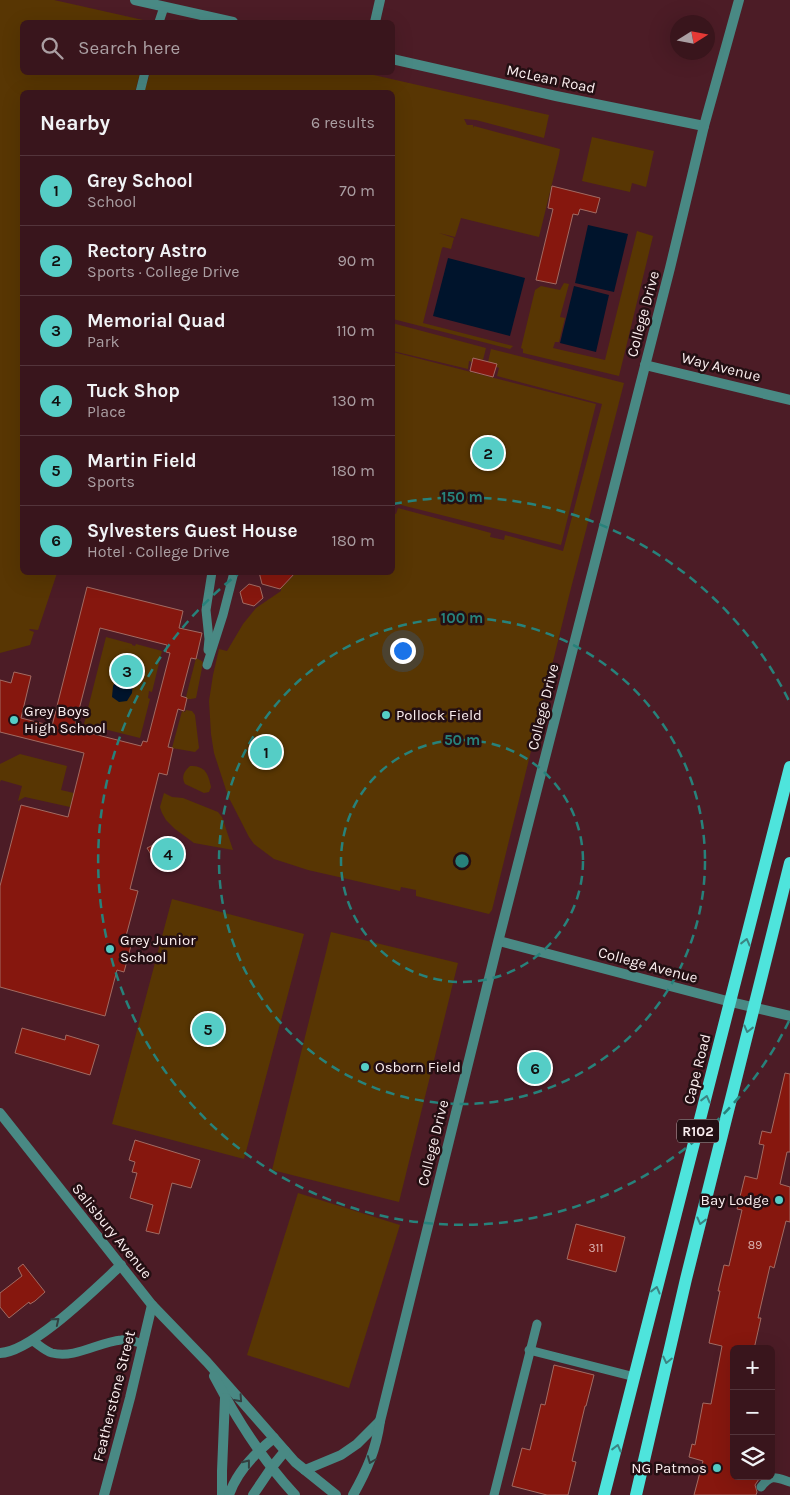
<!DOCTYPE html>
<html lang="en">
<head>
<meta charset="utf-8">
<style>
  body { margin:0; font-family:Karla,sans-serif; background:#401e25; color:#f1f3f6 }
  .controls { position:absolute; right:15px; bottom:15px; display:grid; overflow:hidden; border-radius:8px; box-shadow:0 5px 20px #0002 }
  .controls button { width:45px; height:45px; display:grid; place-items:center; padding:0; border:0; border-bottom:1px solid #53343b; background:#39151c; color:#f1f3f6; font:25px sans-serif }
  .compass { position:absolute; left:670px; top:15px; width:45px; height:45px; border-radius:50%; background:#39151c; box-shadow:0 5px 20px #0002; rotate:79deg }
  .you { position:absolute; left:402px; top:650px; width:18px; height:18px; margin:-12px; border:4px solid #fff; border-radius:50%; background:#1a73e8; box-shadow:0 0 0 8px #1a73e833 }
  .badge { display:grid; place-items:center; width:32px; height:32px; border-radius:50%; background:#55cdc6; color:#111; font-size:16px; font-weight:700 }
  .pin { position:absolute; translate:-50% -50%; border:2px solid #fff; box-shadow:0 1px 5px #0006 }
  .list { margin:0; padding:0; list-style:none }
  h2 { display:flex; justify-content:space-between; align-items:center; height:65px; margin:0; padding:0 20px; font-size:21px }
  h2 small { font-size:16px; font-weight:400; color:#ab9fa3 }
  .list li { display:grid; grid-template-columns:32px 1fr auto; gap:15px; align-items:center; box-sizing:border-box; height:70px; padding:0 20px; border-top:1px solid #53343b }
  .list b { display:block; font-size:19px; white-space:nowrap }
  .list p { margin:0; font-size:16px; white-space:nowrap; color:#ab9fa3 }
  .list em { font-size:16px; font-style:normal; color:#ab9fa3 }
  .icon { flex:none; width:28px; height:28px; fill:none; stroke:currentColor; stroke-width:2; stroke-linecap:round; stroke-linejoin:round }
  .map { position:relative; flex:none; width:790px; height:1495px; overflow:hidden }
  .search { position:absolute; background:#39151c; box-shadow:0 5px 20px #0002; left:20px; top:20px; width:375px; height:55px; display:flex; align-items:center; gap:12px; box-sizing:border-box; padding:0 18px; border-radius:8px; color:#ab9fa3; font-size:19px }
  .panel { position:absolute; background:#39151c; box-shadow:0 5px 20px #0002; left:20px; top:90px; width:375px; height:485px; border-radius:8px }
  .map>svg:first-child { display:block }
  .green { fill:#583603 }
  .water { fill:#00142c }
  .building { fill:#86170e; stroke:#a26b62; fill-rule:evenodd }
  .lines { fill:none; stroke-linecap:round; stroke-linejoin:round }
  .service { stroke:#498984; stroke-width:9 }
  .minor { stroke:#498984; stroke-width:10 }
  .primary { stroke:#4ee4dc; stroke-width:12 }
  .oneway { stroke:#3b8482 }
  .oneway2 { stroke:#334040 }
  .ring { fill:none; stroke:#27827b; stroke-width:2.5; stroke-dasharray:9 6 }
  .poi-dot { fill:#55cdc6; stroke:#240f13; stroke-width:2 }
  .labels { text-anchor:middle; stroke-width:5; stroke-linejoin:round; paint-order:stroke }
  .number-label { font-size:12px; fill:#deb8b7 }
  .shield { fill:#240f13; stroke:#baabad; stroke-width:1 }
  .shield-label { font-size:14px; font-weight:bold; fill:#fbeeef }
  .street-label { font-size:15px; fill:#fbeeef; stroke:#240f13 }
  .poi-label { font-size:15px; fill:#fbeeef; stroke:#240f13; text-anchor:start }
  .centre { fill:#27827b; stroke:#240f13; stroke-width:2.5 }
  .ring-label { font-size:15px; text-anchor:middle; font-weight:bold; fill:#27827b; stroke:#240f13; stroke-width:5; stroke-linejoin:round; paint-order:stroke }
</style>
</head>
<body>
<div class="map">
<svg width="790" height="1495" viewBox="0 0 790 1495">
  <rect width="100%" height="100%" fill="#4c1c26"/>
  <!-- green -->
  <g class="green">
    <path d="M0,0H54L152,22H22V72L140,73L135,92H22V572L57,573L38,630L30,629L29,630L34,632L30,645L0,653Z"/>
    <path d="M365,73L549,115L544,138L476,120L464,119L467,125H473V128L474,126L560,149L559,155L539,237L461,218L455,237L439,233L454,238L451,249L443,247L442,248L423,323L513,346L510,349L393,319L392,92H144L150,73Z"/>
    <path d="M592,137L654,151L646,187L632,183L630,192L582,181Z"/>
    <path d="M637,231L653,236L619,376L523,353V349L521,348L535,290L541,286L560,290L564,283L569,284L560,317L565,318L559,342H555L553,348L605,360Z"/>
    <path d="M392,323L486,348L483,360L473,358L472,362L469,361L468,369L393,351Z"/>
    <path d="M491,349L624,383L570,592L492,910L489,914L416,896V890L401,887L400,891L308,870L274,859L254,844L249,837L228,796L214,753L211,734L209,701L213,675L219,649L227,651L243,624L256,608L281,591V588L296,573L392,572L393,513L396,514L398,508L491,533L490,537L504,540L505,535L563,551L602,404L497,376L499,368L488,362Z"/>
    <path d="M393,352L596,404L561,545L393,503Z"/>
    <path d="M106,637L132,644V645L135,646L136,644L162,651L152,692L149,691L148,698L150,699L140,738L84,724Z"/>
    <path d="M196,658L202,661L203,663L196,698L191,699H187L186,697Z"/>
    <path d="M186,710L192,711L195,715L199,748L195,752L172,748L182,711L185,712Z"/>
    <path d="M20,754L67,766L61,790L74,793L70,807L25,797L18,801L22,786L1,780L0,782V764Z"/>
    <path d="M190,766C206,766 208,774 211,787L209,792L204,793L185,784C181,777 184,771 190,766Z"/>
    <path d="M164,793L172,797L183,798L218,812L222,817L233,850L194,843L175,829L166,820L162,813L160,807Z"/>
    <path d="M172,899L304,934L244,1159L112,1124Z"/>
    <path d="M331,932L458,963L399,1202L272,1170Z"/>
    <path d="M298,1193L400,1225L349,1388L247,1355Z"/>
  </g>
  <!-- water -->
  <g class="water">
    <path d="M588,225L628,234L614,292L575,283Z"/>
    <path d="M448,258L525,278L510,336L433,316Z"/>
    <path d="M574,286L609,295L596,352L560,343Z"/>
    <path d="M125,674L130,676L133,680L132,693L127,701L119,702L112,697L113,686L119,675Z"/>
  </g>
  <!-- building -->
  <g class="building">
    <path d="M552,186L600,198L596,213L580,209L578,215L573,214L556,284L536,280L553,209L548,208Z"/>
    <path d="M473,358L497,364L493,377L470,371Z"/>
    <path d="M259,572H296L280,589L262,584Z"/>
    <path d="M249,584L260,587L263,598L254,606L243,603L240,592Z"/>
    <path d="M87,587L183,611L179,628L202,633L196,659L191,658L181,696L187,698L184,711L178,709L168,747L173,748L167,775L159,773L130,889L138,891L126,936L133,938L124,972L117,970L105,1016L0,987V886L21,805L68,817L84,753L0,732V680L11,683L14,672L31,676L21,718L52,726ZM100,628L167,645L166,652L170,653L147,742L143,741L141,746L74,729Z"/>
    <path d="M165,839L179,842L182,848L179,860L168,867L156,863L147,848Z"/>
    <path d="M22,1028L65,1040L66,1035L99,1045L90,1075L15,1053Z"/>
    <path d="M785,1073L790,1074V1152H787L780,1184L790,1187V1222L786,1221L774,1268L770,1266L758,1318H761L754,1349H734V1476H761L755,1485L757,1492L756,1495H694L703,1461L689,1457L692,1444L695,1445L703,1403L711,1404L722,1346L709,1343L720,1291H718L724,1265L729,1266L742,1210L737,1209L745,1176L757,1179L764,1145L759,1144L762,1131L771,1133Z"/>
    <path d="M135,1140L200,1160L191,1188L172,1183L159,1234L146,1231L153,1205L130,1198L137,1173L132,1172L135,1162L129,1160Z"/>
    <path d="M576,1224L625,1237L616,1272L567,1259Z"/>
    <path d="M23,1264L45,1292L35,1301L30,1304L29,1302L9,1318L0,1307V1293L22,1276L18,1268Z"/>
    <path d="M554,1365L594,1375L586,1406H585L572,1461L576,1462L568,1495H547L512,1486L522,1448L530,1450L541,1404L545,1405Z"/>
  </g>
  <g class="lines">
    <!-- service -->
    <g class="service">
      <path d="M159,22L164,7"/>
      <path d="M140,92L145,72"/>
      <path d="M208,650L209,639L206,610L212,572"/>
      <path d="M207,665L223,615L234,572"/>
      <path d="M33,1341C39,1345 45,1351 52,1353C75,1359 99,1342 121,1340C129,1339 136,1342 143,1344"/>
      <path d="M529,1350L635,1377"/>
      <path d="M761,1487C771,1474 775,1477 790,1482"/>
      <path d="M494,1495L537,1324"/>
    </g>
    <!-- minor -->
    <g class="minor">
      <path d="M135,0L233,22"/>
      <path d="M375,22L380,0"/>
      <path d="M392,59L556,96L704,126"/>
      <path d="M645,365L790,400"/>
      <path d="M499,941L731,1002L790,1016"/>
      <path d="M0,1113L152,1305L207,1362L295,1462L336,1495"/>
      <path d="M0,1353C32,1352 96,1288 121,1265"/>
      <path d="M214,1376C236,1418 263,1461 295,1495"/>
      <path d="M305,1470L341,1455L357,1444L380,1421"/>
      <path d="M104,1495L130,1398L152,1305"/>
      <path d="M222,1495V1471L225,1398"/>
      <path d="M229,1495C237,1471 255,1453 274,1438"/>
      <path d="M253,1495L272,1467L285,1451"/>
      <path d="M353,1495C367,1470 376,1450 380,1421L498,942L670,268L704,126L739,0"/>
    </g>
    <!-- primary -->
    <g class="primary">
      <path d="M604,1495L790,767"/>
      <path d="M636,1495L686,1279L790,863"/>
    </g>
  </g>
  <!-- one-way arrows -->
  <defs><path id="oneway-chevron" d="M-2-3.5L2.5 0L-2 3.5" fill="none" stroke-width="1.6" stroke-linecap="round" stroke-linejoin="round" transform="scale(1.25)"/></defs>
  <g class="oneway">
    <use href="#oneway-chevron" transform="translate(746 942) rotate(-76)"/>
    <use href="#oneway-chevron" transform="translate(748 1029) rotate(104)"/>
    <use href="#oneway-chevron" transform="translate(706 1099) rotate(-76)"/>
    <use href="#oneway-chevron" transform="translate(701 1221) rotate(104)"/>
    <use href="#oneway-chevron" transform="translate(656 1290) rotate(-76)"/>
    <use href="#oneway-chevron" transform="translate(667 1360) rotate(103)"/>
    <use href="#oneway-chevron" transform="translate(617 1448) rotate(-76)"/>
  </g>
  <g class="oneway2">
    <use href="#oneway-chevron" transform="translate(56 1321) rotate(-39)"/>
    <use href="#oneway-chevron" transform="translate(239 1399) rotate(48)"/>
    <use href="#oneway-chevron" transform="translate(371 1460) rotate(111)"/>
    <use href="#oneway-chevron" transform="translate(247 1463) rotate(-52)"/>
  </g>
  <!-- distance rings -->
  <g class="ring">
    <circle cx="462" cy="861" r="121"/>
    <circle cx="462" cy="861" r="243"/>
    <path d="M789 1021A364 364 0 1 1 238 574M393 504A364 364 0 0 1 789 701"/>
  </g>
  <!-- markers -->
  <g class="poi-dot">
    <circle cx="386" cy="715" r="5"/>
    <circle cx="14" cy="720" r="5"/>
    <circle cx="110" cy="949" r="5"/>
    <circle cx="365" cy="1067" r="5"/>
    <circle cx="779" cy="1200" r="5"/>
    <circle cx="717" cy="1468" r="5"/>
  </g>
  <g class="labels">
    <!-- number labels -->
    <g class="number-label">
      <text x="755" y="1249">89</text>
      <text x="596" y="1252">311</text>
    </g>
    <!-- shield labels -->
    <rect class="shield" x="677" y="1119.5" width="42" height="23" rx="4"/>
    <g class="shield-label">
      <text x="698" y="1136">R102</text>
    </g>
    <!-- street labels -->
    <g class="street-label">
      <text transform="translate(551 79) rotate(12)" y="5">McLean Road</text>
      <text transform="translate(643 314) rotate(-75)" y="5">College Drive</text>
      <text transform="translate(721 367) rotate(14)" y="5">Way Avenue</text>
      <text transform="translate(543 707) rotate(-76)" y="5">College Drive</text>
      <text transform="translate(648 965) rotate(15)" y="5">College Avenue</text>
      <text transform="translate(697 1069) rotate(-76)" y="5">Cape Road</text>
      <text transform="translate(433 1143) rotate(-76)" y="5">College Drive</text>
      <text transform="translate(112 1231) rotate(51)" y="5">Salisbury Avenue</text>
      <text transform="translate(114 1396) rotate(-76)" y="5">Featherstone Street</text>
    </g>
    <!-- poi labels -->
    <g class="poi-label">
      <text x="24" y="716">Grey Boys<tspan x="24" dy="17">High School</tspan></text>
      <text x="396" y="720">Pollock Field</text>
      <text x="120" y="945">Grey Junior<tspan x="120" dy="17">School</tspan></text>
      <text x="375" y="1072">Osborn Field</text>
      <text x="769" y="1205" text-anchor="end">Bay Lodge</text>
      <text x="707" y="1473" text-anchor="end">NG Patmos</text>
    </g>
  </g>
  <circle cx="462" cy="861" r="8" class="centre"/>
  <g class="ring-label">
    <text x="462" y="502">150 m</text>
    <text x="462" y="623">100 m</text>
    <text x="462" y="745">50 m</text>
  </g>
</svg>
<div class="controls">
<button>+</button>
<button>−</button>
<button><svg class="icon" aria-label="layers" viewBox="0 0 24 24"><path d="M12 4l9 5-9 5-9-5zM3 14l9 5 9-5"/></svg></button>
</div>
<svg class="compass" viewBox="-18 -18 36 36"><path d="M0-13l5 13h-10z" fill="#e53935"/><path d="M0 13l5-13h-10z" fill="#ab9fa3"/></svg>
<div class="you"></div>
<div class="pin badge" style="left:266px;top:752px">1</div>
<div class="pin badge" style="left:488px;top:453px">2</div>
<div class="pin badge" style="left:127px;top:671px">3</div>
<div class="pin badge" style="left:168px;top:854px">4</div>
<div class="pin badge" style="left:208px;top:1029px">5</div>
<div class="pin badge" style="left:535px;top:1068px">6</div>
<div class="search"><svg class="icon" aria-label="search" viewBox="0 0 24 24"><circle cx="10" cy="10" r="6"/><path d="M15 15l6 6"/></svg>Search here</div>
<section class="panel">
<h2>Nearby<small>6 results</small></h2>
<ul class="list">
<li><span class="badge">1</span><div><b>Grey School</b><p>School</p></div><em>70 m</em></li>
<li><span class="badge">2</span><div><b>Rectory Astro</b><p>Sports · College Drive</p></div><em>90 m</em></li>
<li><span class="badge">3</span><div><b>Memorial Quad</b><p>Park</p></div><em>110 m</em></li>
<li><span class="badge">4</span><div><b>Tuck Shop</b><p>Place</p></div><em>130 m</em></li>
<li><span class="badge">5</span><div><b>Martin Field</b><p>Sports</p></div><em>180 m</em></li>
<li><span class="badge">6</span><div><b>Sylvesters Guest House</b><p>Hotel · College Drive</p></div><em>180 m</em></li>
</ul>
</section>
</div>
</body>
</html>
